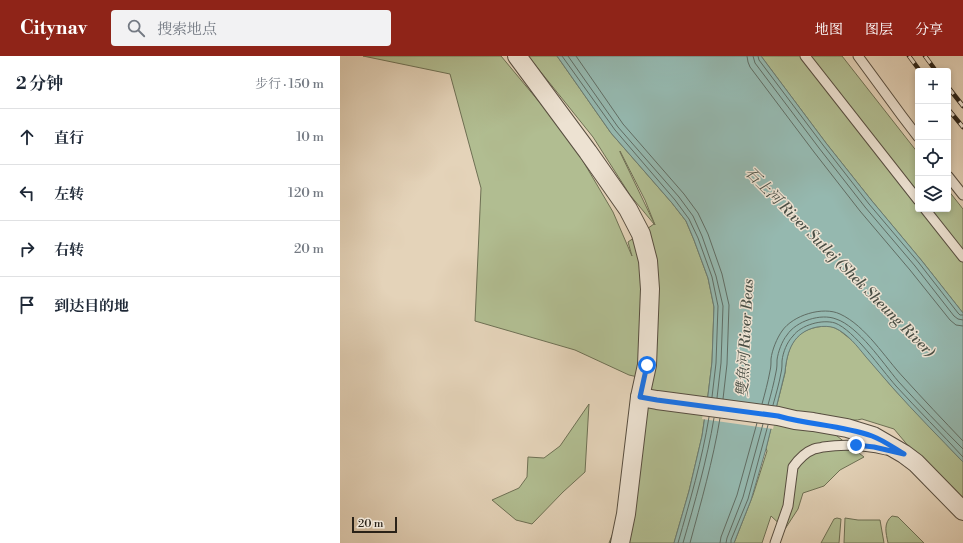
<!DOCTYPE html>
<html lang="zh">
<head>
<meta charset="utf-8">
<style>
  body { margin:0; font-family:"Libre Bodoni","Noto Serif SC",serif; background:#f2f2f3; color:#1f2937 }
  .controls { position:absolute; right:12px; top:12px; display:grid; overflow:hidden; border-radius:4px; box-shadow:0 2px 6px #0003 }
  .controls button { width:36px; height:36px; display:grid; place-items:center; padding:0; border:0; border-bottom:1px solid #e0e1e3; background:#fff; color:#1f2937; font:20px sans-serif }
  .scale { position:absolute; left:12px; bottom:10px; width:45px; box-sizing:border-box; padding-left:4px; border:2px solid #2a2218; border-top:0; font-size:11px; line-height:14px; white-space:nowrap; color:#2a2218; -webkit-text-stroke:3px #ede2d2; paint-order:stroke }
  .stop { position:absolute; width:12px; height:12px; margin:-9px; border:3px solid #1a73e8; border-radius:50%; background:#fff }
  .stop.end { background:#1a73e8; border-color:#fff; box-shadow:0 1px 4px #0008 }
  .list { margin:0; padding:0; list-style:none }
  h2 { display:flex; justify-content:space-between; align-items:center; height:52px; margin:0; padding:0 16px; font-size:17px }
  h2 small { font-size:13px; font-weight:400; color:#747a83 }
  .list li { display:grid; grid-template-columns:26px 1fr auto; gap:12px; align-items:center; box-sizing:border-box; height:56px; padding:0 16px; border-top:1px solid #e0e1e3 }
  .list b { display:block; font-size:15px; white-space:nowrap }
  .list em { font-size:13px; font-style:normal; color:#747a83 }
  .icon { flex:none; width:22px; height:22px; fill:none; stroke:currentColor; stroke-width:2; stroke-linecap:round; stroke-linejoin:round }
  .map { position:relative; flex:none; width:623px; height:487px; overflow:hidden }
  header { display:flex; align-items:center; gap:24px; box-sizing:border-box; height:56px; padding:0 20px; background:#8f2418; color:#fff }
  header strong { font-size:19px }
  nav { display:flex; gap:22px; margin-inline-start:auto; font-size:14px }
  .search { width:280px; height:36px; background:#f2f2f3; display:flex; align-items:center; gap:10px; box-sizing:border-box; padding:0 14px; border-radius:4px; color:#747a83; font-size:15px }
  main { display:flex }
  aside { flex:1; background:#fff }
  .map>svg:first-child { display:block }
  .green { fill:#b1bd91; stroke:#6e7054; fill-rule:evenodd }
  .water { fill:#95b8af; stroke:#6a7c73 }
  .pier { fill:#e4d3b9 }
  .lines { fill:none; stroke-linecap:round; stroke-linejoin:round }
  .shore { stroke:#606d64; stroke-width:1 }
  .service-casing { stroke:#584e40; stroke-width:11 }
  .minor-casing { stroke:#584e40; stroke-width:20 }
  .service { stroke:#ede2d2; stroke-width:9 }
  .minor { stroke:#ede2d2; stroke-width:18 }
  .rail-casing { stroke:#2a2218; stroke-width:4.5 }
  .rail { stroke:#ede2d2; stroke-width:3; stroke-dasharray:9; stroke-linecap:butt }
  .route { stroke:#1a73e8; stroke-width:5 }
  .labels { text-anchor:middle; stroke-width:3; stroke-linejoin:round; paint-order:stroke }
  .water-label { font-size:15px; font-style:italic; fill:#4a4f45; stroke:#ede2d2 }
</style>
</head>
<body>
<header>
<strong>Citynav</strong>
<div class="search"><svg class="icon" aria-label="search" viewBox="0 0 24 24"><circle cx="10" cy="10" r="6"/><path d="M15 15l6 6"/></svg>搜索地点</div>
<nav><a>地图</a><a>图层</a><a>分享</a></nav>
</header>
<main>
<aside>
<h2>2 分钟<small>步行 · 150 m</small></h2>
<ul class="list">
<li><svg class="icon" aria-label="ahead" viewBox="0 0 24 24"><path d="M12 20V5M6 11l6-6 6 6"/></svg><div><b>直行</b></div><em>10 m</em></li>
<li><svg class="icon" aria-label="left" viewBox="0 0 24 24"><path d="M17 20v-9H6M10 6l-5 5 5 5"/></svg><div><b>左转</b></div><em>120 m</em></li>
<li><svg class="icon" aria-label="right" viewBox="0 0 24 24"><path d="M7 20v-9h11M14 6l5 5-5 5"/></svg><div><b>右转</b></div><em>20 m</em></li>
<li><svg class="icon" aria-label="arrive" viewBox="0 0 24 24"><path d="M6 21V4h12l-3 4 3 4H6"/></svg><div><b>到达目的地</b></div></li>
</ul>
</aside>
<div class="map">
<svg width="623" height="487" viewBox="0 0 623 487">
  <rect width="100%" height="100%" fill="#e4d3b9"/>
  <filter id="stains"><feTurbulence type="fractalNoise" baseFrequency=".005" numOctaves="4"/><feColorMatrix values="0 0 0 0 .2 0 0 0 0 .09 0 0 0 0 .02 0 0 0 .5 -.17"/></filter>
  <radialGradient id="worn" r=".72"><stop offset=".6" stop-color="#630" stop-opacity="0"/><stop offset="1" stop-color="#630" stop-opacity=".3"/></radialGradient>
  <!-- green -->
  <g class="green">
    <path d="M23,0H161L230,83L273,156L292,200L288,186L314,168L290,139L253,81L188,0H217L271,77L332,147L346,165L354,184L368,222L374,251L372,306L368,339L362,380L349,435L334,487H269L275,472L302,322L289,319L235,294L135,265L141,132L110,18ZM280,95L305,144L315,169L280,96Z"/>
    <path d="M421,0H502L578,97V153H608V134L623,153V257L582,205L532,145L486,87Z"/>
    <path d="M487,270L493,271L499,274L514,286L553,332L623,406V445L570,392L554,373L522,363C510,367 495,359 482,360L481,358L471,357H470L479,366L524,401L500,414L484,430L463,437L458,453L445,473L431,460L422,487H394L413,439L427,395L426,392L445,317C447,289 456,271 487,270Z"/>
    <path d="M249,348L245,416L223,436L192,468L176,464L152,444L179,432L187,421L188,401L204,402L220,390Z"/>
    <path d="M552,460L558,461L584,487H548C546,477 543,467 552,460Z"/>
    <path d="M497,462L501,463L499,487H481L494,463Z"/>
    <path d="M505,462L518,464H540L544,487H504Z"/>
  </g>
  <!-- water -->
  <path class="water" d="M217,0H421L486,87L532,145L582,205L623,257V406C599,381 575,357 552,331C543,321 535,311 526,301C517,290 508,278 495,272C490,270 483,270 477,271C453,276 447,295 445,316L426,393L411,444L394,487H334L349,435L362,380L368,339L372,306L374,251L368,222L354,184L346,165L332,147L271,77Z"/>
  <!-- pier -->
  <path class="pier" d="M366,341L438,352L433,373L362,363Z"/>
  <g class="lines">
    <!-- shore -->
    <g class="shore">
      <path d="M222,0L275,74L335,144L349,163L358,182L372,221L378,250L376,307L372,341"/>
      <path d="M228,0L278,71L339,141L353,160L362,180L376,220L383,250L381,307L377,342"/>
      <path d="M236,0L283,68L344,138L358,157L368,178L382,218L389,249L387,308L383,343"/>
      <path d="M407,0L408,6L410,11L474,96L520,155L570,214L610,264L616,269L623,270"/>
      <path d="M413,0L415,7L479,92L525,151L575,210L614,260L618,263L623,264"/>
      <path d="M418,0L419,4L483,89L529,148L579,207L618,257L620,259H623"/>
      <path d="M422,348C425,337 428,326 430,315C431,311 431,307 431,303C432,294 437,282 442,275C453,259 483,250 500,258C526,270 545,302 564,322C583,343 603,364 623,385"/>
      <path d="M428,349C431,338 434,327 436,316C437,312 437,308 437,304C438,296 442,285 447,279C456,265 481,257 496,263C518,270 543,307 558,325C579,348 601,371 623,393"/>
      <path d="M433,349C436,338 439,328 441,317C442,313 442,309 442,305C443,296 447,286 453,280C461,269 482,263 495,267C514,274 541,313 556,330C578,354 601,377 623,401"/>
      <path d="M338,487C350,445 362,404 369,361"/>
      <path d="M343,487C355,446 367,404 374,362"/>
      <path d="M350,487C361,446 373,405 380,362"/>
      <path d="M380,487L381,481L397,439L417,367"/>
      <path d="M386,487L387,482L403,441L423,368"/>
      <path d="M391,487V484L408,443L428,369"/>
    </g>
    <defs>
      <g id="service">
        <path d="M465,0L578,144"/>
        <path d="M518,0L562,60L578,81"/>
        <path d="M608,120L623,139"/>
        <path d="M585,153L623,201"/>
        <path d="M435,487L448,450L453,411C458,404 466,396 474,393C477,392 480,392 483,391C504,388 525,389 546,394"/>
      </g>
      <g id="minor">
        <path d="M177,0L248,96L288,153L301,178L308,205L310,233L307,309L300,341L286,458L280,487"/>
        <path d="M300,341L317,344L438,360L455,364L473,366L507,372L533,380L564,398L576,407L623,455"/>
      </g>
    </defs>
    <!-- service casing -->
    <use href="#service" class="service-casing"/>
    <!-- minor casing -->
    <use href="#minor" class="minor-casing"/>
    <!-- service -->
    <use href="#service" class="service"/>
    <!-- minor -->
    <use href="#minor" class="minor"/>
    <defs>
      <g id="rail">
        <path d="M569,0L580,15"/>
        <path d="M585,0L596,15"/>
        <path d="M608,31L623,50"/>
        <path d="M608,53L623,71"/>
      </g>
    </defs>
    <!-- rail casing -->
    <use href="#rail" class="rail-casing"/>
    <!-- rail -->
    <use href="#rail" class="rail"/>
  </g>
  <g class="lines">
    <!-- route -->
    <path class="route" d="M307,309L300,341L317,344L438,360C469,369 501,369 532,380C543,384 554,392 564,398L534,391L516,389"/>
  </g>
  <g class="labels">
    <!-- water labels -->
    <g class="water-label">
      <text transform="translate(500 206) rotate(45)" y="5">石上河 River Sutlej (Shek Sheung River)</text>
      <text transform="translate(405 282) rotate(-87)" y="5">雙魚河 River Beas</text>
    </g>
  </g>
  <rect width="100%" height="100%" filter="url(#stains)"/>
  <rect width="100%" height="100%" fill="url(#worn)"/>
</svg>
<div class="controls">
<button>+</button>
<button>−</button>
<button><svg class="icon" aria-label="locate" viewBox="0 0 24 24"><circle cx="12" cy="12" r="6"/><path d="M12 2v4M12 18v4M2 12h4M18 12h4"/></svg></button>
<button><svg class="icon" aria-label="layers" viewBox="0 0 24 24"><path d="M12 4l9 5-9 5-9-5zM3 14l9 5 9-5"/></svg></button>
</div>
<div class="scale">20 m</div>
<div class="stop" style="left:307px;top:309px"></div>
<div class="stop end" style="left:516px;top:389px"></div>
</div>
</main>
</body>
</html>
